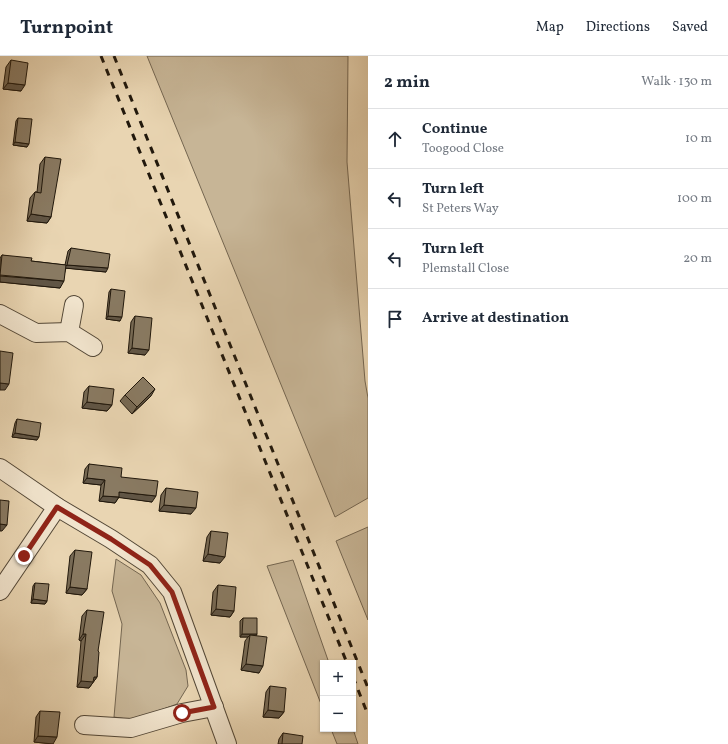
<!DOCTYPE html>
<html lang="en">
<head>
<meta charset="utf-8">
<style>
  body { margin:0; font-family:Vollkorn,serif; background:#f2f2f3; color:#1f2937 }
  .controls { position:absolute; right:12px; bottom:12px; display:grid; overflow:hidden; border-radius:0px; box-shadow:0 1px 3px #0004 }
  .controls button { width:36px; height:36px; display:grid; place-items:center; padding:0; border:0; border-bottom:1px solid #e0e1e3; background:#fff; color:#1f2937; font:20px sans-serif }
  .stop { position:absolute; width:12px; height:12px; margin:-9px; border:3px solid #8f2418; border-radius:50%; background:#fff }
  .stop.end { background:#8f2418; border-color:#fff; box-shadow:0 1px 4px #0008 }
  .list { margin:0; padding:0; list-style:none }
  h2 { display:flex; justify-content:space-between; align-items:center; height:52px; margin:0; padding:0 16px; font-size:17px }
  h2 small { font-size:13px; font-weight:400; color:#747a83 }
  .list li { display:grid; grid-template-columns:26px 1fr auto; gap:12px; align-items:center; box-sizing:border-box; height:60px; padding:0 16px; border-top:1px solid #e0e1e3 }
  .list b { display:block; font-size:15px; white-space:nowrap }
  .list p { margin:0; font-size:13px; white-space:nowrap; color:#747a83 }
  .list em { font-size:13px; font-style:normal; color:#747a83 }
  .icon { flex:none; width:22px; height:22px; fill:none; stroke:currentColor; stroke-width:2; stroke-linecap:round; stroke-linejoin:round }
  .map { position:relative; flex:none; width:368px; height:688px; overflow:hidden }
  header { display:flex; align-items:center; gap:24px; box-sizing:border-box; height:56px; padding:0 20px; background:#fff; border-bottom:1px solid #e0e1e3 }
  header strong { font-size:19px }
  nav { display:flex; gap:22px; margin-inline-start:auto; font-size:14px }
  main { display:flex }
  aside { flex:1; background:#fff }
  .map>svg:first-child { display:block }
  .green { fill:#c7b596; stroke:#746651 }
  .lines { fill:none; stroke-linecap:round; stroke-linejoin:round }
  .minor-casing { stroke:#534736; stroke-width:20 }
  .minor { stroke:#f1e4cd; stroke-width:18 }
  .rail { stroke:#21180c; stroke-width:3; stroke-dasharray:7 7; stroke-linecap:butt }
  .wall { fill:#766954; stroke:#21180c }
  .shaded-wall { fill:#605545; stroke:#21180c }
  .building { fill:#897a62; stroke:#21180c }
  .route { stroke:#8f2418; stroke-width:5 }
</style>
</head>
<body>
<header>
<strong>Turnpoint</strong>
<nav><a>Map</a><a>Directions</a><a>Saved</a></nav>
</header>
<main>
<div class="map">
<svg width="368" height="688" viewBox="0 0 368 688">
  <rect width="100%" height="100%" fill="#e9d5b2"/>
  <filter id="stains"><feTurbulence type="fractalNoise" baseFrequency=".005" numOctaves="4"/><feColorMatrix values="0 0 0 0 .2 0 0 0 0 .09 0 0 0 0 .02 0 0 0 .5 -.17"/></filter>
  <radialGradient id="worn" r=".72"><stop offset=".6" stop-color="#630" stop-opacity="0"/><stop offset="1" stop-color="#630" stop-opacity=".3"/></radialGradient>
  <!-- green -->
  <g class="green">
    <path d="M147,0H348L347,106L365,325L368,342V442L335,461Z"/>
    <path d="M368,471V564L336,485Z"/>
    <path d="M116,503L141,519L160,547L186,614L188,630L177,648L133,664L114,661L122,568L112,535Z"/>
    <path d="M293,504L329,607H323V653L267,510Z"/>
    <path d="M331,673H353L358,688H337Z"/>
  </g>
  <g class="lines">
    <defs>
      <g id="minor">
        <path d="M0,258L36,277L69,276L93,291"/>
        <path d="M69,276L74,249"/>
        <path d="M0,412L57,451L111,483L150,509L172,536L227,688"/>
        <path d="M0,535L57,451"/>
        <path d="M84,669L131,672L182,657L214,651"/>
      </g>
    </defs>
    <!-- minor casing -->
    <use href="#minor" class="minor-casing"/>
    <!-- minor -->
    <use href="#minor" class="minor"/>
    <!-- rail -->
    <g class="rail">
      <path d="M101,0L347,607"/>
      <path d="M114,0L368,632"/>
      <path d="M353,621L368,659"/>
    </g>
  </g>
  <!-- wall -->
  <g class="wall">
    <path d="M11,4L21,35L3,33L6,11Z"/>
    <path d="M18,62L27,91L13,89L16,65Z"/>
    <path d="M45,101L51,161L47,167L27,165L30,142L35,136H37L40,108Z"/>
    <path d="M71,192L106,216L66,212L60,232L0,226V202L2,199L31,205L65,209L68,195Z"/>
    <path d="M111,233L120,265L106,263L109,236Z"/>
    <path d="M135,260L145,299L128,297L131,266Z"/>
    <path d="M89,330L112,349L107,355L82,352L84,336Z"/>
    <path d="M125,339L151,340L132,358L120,345Z"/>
    <path d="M17,363L37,384L12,381L15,367Z"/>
    <path d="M89,408L121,421L152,446L119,441L115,447L99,445L101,429L83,427L85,413Z"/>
    <path d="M166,432L191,458L159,455L161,439Z"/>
    <path d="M211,475L220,507L203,505L207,481Z"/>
    <path d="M75,494L87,533L82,539L66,537L70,500Z"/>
    <path d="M35,527L47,545L45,548L31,547L33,530Z"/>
    <path d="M218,529L234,555L230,561L211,559L213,536Z"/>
    <path d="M87,554L98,595L97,621L89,632L77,631L81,585L79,584L82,560Z"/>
    <path d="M243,562L257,578L256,580L259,617L241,614L245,585L248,581H240V565Z"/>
    <path d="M270,630L284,656L279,662L263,661L266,636Z"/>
    <path d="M40,655L53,688L34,686L36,661Z"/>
    <path d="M283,677L302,688H278L279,683Z"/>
  </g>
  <!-- shaded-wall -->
  <g class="shaded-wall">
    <path d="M8,27L25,29L21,35L3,33Z"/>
    <path d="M15,86L29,88L27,91L13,89Z"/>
    <path d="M31,158L51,161L47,167L27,165Z"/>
    <path d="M67,209L108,212L106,216L64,212Z"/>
    <path d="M0,220L64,225L60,232L0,226Z"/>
    <path d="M108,260L122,261L120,265L106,263Z"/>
    <path d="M132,292L149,294L145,299L128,297Z"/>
    <path d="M0,327L9,328L5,334H0Z"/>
    <path d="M155,333L151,340L132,358L137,351Z"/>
    <path d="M87,346L112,349L107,355L82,352Z"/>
    <path d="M15,377L39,381L37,384L12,381Z"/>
    <path d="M87,422L105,424L101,429L83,427Z"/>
    <path d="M119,436L156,440L152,446L115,441Z"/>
    <path d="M103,440L119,441L115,447L99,445Z"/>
    <path d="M164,449L196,452L191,458L159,455Z"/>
    <path d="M0,468L7,469L2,475H0Z"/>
    <path d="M208,498L225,501L220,507L203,505Z"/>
    <path d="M70,531L87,533L82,539L66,537Z"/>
    <path d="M33,543L47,545L45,548L31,547Z"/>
    <path d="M216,553L234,555L230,561L211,559Z"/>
    <path d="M83,578H86L81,585L79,584Z"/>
    <path d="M242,578H257L254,582L250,579L248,581H240Z"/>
    <path d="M246,608L263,610L259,617L241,614Z"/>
    <path d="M94,621H97L89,632L77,631L81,625Z"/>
    <path d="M268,654L284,656L279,662L263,661Z"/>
    <path d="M38,680L57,681L53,688L34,686Z"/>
  </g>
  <!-- building -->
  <g class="building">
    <path d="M11,4L28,7L25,29L8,27Z"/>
    <path d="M18,62L32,63L29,88L15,86Z"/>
    <path d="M45,101L61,103L51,161L31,158L35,136L41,137Z"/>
    <path d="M71,192L110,198L108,212L67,209Z"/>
    <path d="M2,199L32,202L31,205L66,209L64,225L0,219Z"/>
    <path d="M111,233L125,235L122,261L108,260Z"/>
    <path d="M135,260L152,262L149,294L132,292Z"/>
    <path d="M0,295L13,297L9,328L0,327Z"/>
    <path d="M143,321L155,333L137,351L125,339Z"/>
    <path d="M89,330L114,333L112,349L87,346Z"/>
    <path d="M17,363L41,367L39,381L15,377Z"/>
    <path d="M89,408L122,412L121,421L158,425L156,440L119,436V441L103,440L105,424L87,422Z"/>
    <path d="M166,432L198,436L196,452L164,449Z"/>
    <path d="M0,444L9,445L7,469L0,468Z"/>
    <path d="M211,475L228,477L225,501L208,498Z"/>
    <path d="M75,494L92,496L87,533L70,531Z"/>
    <path d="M35,527L49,528L47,545L33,543Z"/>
    <path d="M218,529L236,531L234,555L216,553Z"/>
    <path d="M87,554L104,556L98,595L99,596L97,621H94L93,626L81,625L86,578H83Z"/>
    <path d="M243,562H257V578H242Z"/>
    <path d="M250,579L267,581L263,610L246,608Z"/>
    <path d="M270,630L286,632L284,656L268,654Z"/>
    <path d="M40,655L60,656L57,681L38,680Z"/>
    <path d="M283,677L303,680L302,688H282Z"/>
  </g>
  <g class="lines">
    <!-- route -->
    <path class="route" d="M24,500L57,451L111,483L150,509L172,536L214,651L182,657"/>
  </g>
  <rect width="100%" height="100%" filter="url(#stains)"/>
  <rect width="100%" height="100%" fill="url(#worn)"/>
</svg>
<div class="controls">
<button>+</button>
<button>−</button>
</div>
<div class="stop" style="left:182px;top:657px"></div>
<div class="stop end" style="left:24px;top:500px"></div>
</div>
<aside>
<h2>2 min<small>Walk · 130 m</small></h2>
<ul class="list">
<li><svg class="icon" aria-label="ahead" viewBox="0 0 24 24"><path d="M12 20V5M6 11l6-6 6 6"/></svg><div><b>Continue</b><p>Toogood Close</p></div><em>10 m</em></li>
<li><svg class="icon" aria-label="left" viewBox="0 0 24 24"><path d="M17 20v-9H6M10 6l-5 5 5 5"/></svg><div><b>Turn left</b><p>St Peters Way</p></div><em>100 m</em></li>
<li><svg class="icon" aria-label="left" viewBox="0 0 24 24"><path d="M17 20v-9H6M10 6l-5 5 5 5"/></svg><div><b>Turn left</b><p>Plemstall Close</p></div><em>20 m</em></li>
<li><svg class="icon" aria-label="arrive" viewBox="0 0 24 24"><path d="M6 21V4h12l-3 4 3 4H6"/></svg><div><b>Arrive at destination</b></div></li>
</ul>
</aside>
</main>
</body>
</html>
